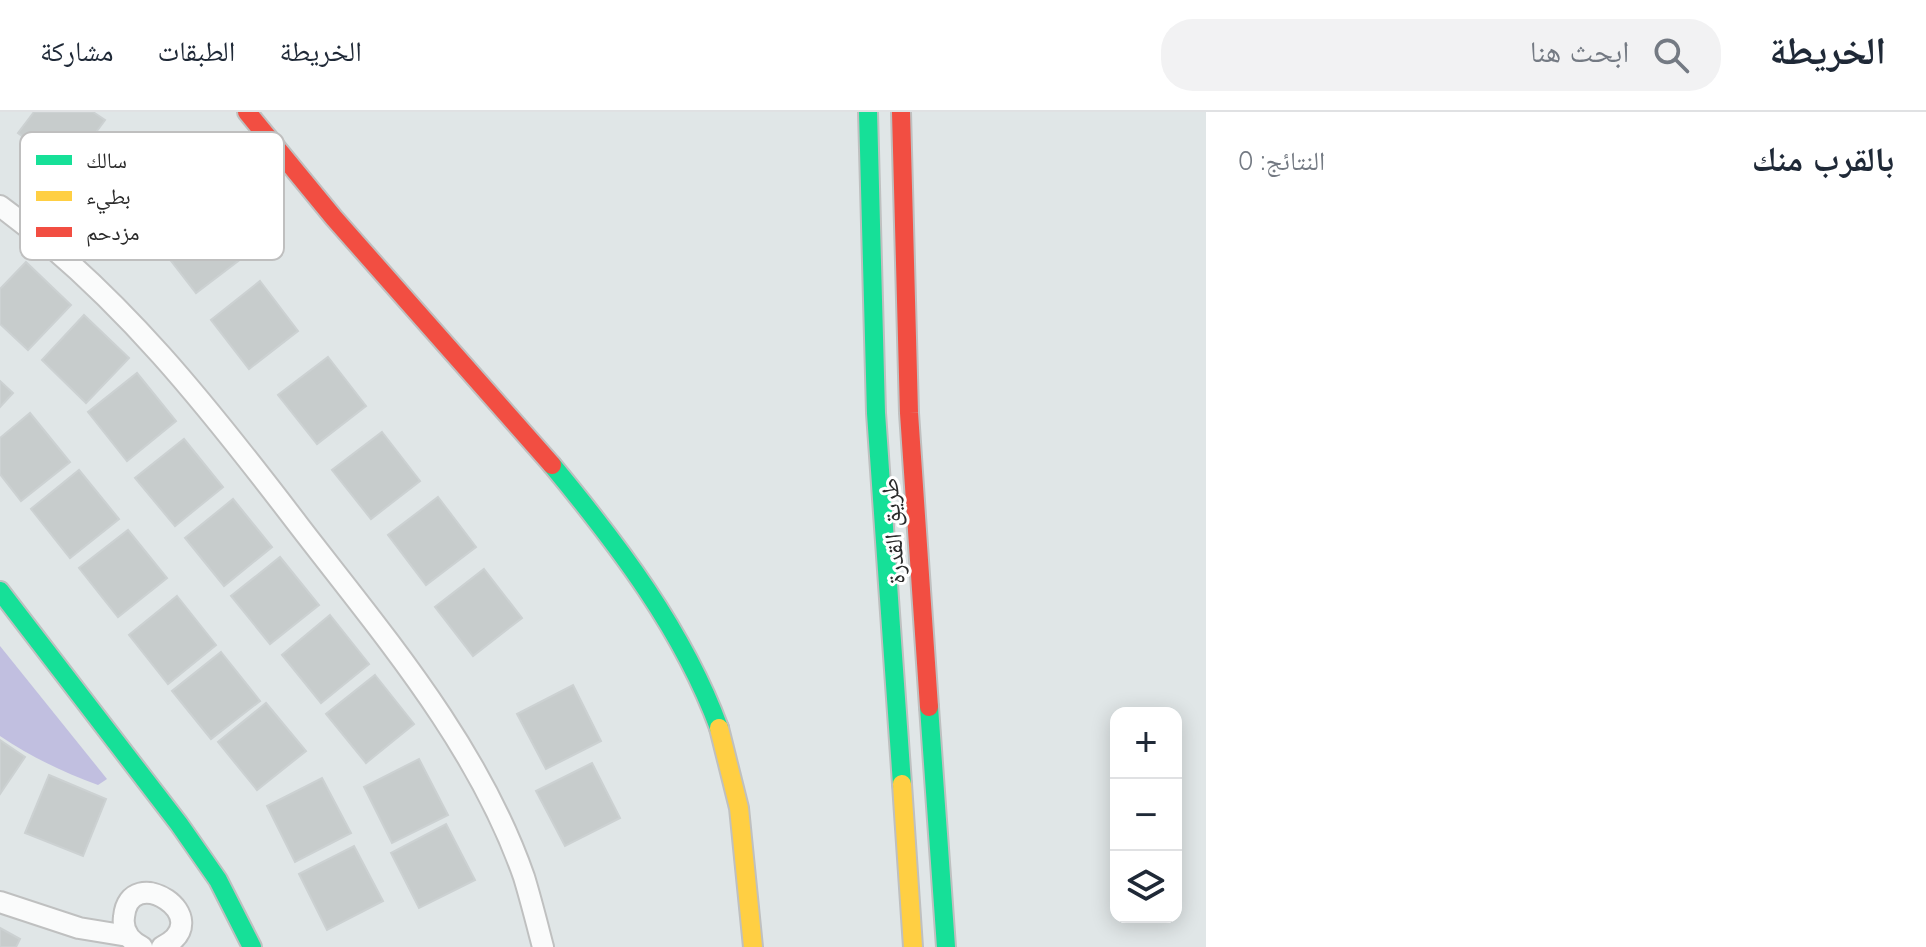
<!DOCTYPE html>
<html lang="ar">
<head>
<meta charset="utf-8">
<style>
  body { margin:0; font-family:Quicksand,"Noto Naskh Arabic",sans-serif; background:#f2f2f3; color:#1f2937; direction:rtl }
  .controls { position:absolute; right:24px; bottom:24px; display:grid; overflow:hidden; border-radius:16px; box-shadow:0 4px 20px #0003 }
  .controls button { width:72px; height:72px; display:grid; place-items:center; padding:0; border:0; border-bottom:2px solid #e0e1e3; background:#fff; color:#1f2937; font:40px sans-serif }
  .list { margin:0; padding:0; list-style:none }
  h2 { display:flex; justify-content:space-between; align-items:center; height:104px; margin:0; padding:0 32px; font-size:34px }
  h2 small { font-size:26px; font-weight:400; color:#747a83 }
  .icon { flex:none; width:44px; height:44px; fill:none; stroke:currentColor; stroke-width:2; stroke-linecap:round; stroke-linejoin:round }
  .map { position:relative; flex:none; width:1206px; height:835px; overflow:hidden; direction:ltr }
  header { display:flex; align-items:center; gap:48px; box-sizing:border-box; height:112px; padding:0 40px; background:#fff; border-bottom:2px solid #e0e1e3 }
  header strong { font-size:38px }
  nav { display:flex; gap:44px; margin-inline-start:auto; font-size:28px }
  .search { width:560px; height:72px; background:#f2f2f3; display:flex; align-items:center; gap:20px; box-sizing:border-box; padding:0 28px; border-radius:32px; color:#747a83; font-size:30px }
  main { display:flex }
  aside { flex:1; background:#fff }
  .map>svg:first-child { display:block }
  .green { fill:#c1bfe0 }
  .building { fill:#c7cccc; stroke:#ccd1d2; stroke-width:2 }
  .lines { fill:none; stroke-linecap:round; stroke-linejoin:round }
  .street-casing { stroke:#bfc0c0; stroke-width:24 }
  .fast-casing { stroke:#bfc0c0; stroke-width:22 }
  .slow-casing { stroke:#bfc0c0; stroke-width:22 }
  .jam-casing { stroke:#bfc0c0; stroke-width:22 }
  .street { stroke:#fafbfb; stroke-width:20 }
  .fast { stroke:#16e098; stroke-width:18 }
  .slow { stroke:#ffcf43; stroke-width:18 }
  .jam { stroke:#f24e42; stroke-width:18 }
  .labels { text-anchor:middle; stroke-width:6; stroke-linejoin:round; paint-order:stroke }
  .street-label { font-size:24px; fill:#2a2a2a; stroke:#fff }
  .key { fill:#fff; stroke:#bfbfbf; stroke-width:2 }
  .key-label { font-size:22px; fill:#2a2a2a }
</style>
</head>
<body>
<header>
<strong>الخريطة</strong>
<div class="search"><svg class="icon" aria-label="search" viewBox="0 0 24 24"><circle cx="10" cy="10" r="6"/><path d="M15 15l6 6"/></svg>ابحث هنا</div>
<nav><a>الخريطة</a><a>الطبقات</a><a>مشاركة</a></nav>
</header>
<main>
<aside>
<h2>بالقرب منك<small>النتائج: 0</small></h2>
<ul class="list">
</ul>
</aside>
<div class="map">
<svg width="1206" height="835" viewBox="0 0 1206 835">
  <rect width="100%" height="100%" fill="#e0e6e7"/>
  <!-- green -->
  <path class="green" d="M0,534L107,667L98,673C63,660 31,645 0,624Z"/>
  <!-- building -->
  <g class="building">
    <path d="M34,0H93L105,8L68,58L18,21Z"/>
    <path d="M208,94L246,143L196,181L158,132Z"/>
    <path d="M26,150L71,193L28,238L0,212V177Z"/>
    <path d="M260,169L298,219L249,257L211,208Z"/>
    <path d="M84,203L129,246L86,291L42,248Z"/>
    <path d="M328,245L366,294L317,332L278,283Z"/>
    <path d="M137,261L176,309L127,349L88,300Z"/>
    <path d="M0,269L13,281L0,295Z"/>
    <path d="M30,301L70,350L21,389L0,362V326Z"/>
    <path d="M382,320L420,369L371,407L332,358Z"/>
    <path d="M184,327L223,375L175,414L135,366Z"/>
    <path d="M79,358L119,407L70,446L31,397Z"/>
    <path d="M438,385L476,435L426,473L388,423Z"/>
    <path d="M233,387L272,435L224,474L185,426Z"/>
    <path d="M128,418L167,466L118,505L79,456Z"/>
    <path d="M280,445L319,493L270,532L231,484Z"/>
    <path d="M484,457L522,506L473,544L435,495Z"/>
    <path d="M177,484L216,533L168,572L129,523Z"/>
    <path d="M330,503L369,552L321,591L282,543Z"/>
    <path d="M221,540L260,589L211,627L172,579Z"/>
    <path d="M375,563L414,612L366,651L326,602Z"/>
    <path d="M573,573L601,629L546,657L517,602Z"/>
    <path d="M266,591L306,639L257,678L218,630Z"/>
    <path d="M0,628L25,645L0,682Z"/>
    <path d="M419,647L448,703L392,731L364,675Z"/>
    <path d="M592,651L620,706L565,734L536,679Z"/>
    <path d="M49,663L106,687L83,744L25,721Z"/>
    <path d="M322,666L351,721L295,750L267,694Z"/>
    <path d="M446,712L475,768L419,796L391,741Z"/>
    <path d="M354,734L383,789L327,818L299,762Z"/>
    <path d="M0,816L20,827L16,835H0Z"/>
  </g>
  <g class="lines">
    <defs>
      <g id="street">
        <path d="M0,94C120,182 210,297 300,415C384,524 478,633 524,765C531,788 537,812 543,835"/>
        <path d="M0,790L79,816L128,824"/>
        <path d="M142,835C130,829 122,819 124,805C129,748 220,806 162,835"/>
      </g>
      <g id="fast">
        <path d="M868,0L876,301L902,672"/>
        <path d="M552,353C618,433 683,518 719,616"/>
        <path d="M0,479L179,712L218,768L252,835"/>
        <path d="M929,595L946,835"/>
      </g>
      <g id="slow">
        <path d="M719,616L739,696L753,835"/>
        <path d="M902,672L913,835"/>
      </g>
      <g id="jam">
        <path d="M247,0L334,106L552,353"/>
        <path d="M901,0L909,301L929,595"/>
      </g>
    </defs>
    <!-- street casing -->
    <use href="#street" class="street-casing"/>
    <!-- fast casing -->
    <use href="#fast" class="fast-casing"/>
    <!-- slow casing -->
    <use href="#slow" class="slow-casing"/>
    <!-- jam casing -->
    <use href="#jam" class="jam-casing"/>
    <!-- street -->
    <use href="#street" class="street"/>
    <!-- fast -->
    <use href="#fast" class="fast"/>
    <!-- slow -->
    <use href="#slow" class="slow"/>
    <!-- jam -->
    <use href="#jam" class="jam"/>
  </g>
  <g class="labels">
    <!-- street labels -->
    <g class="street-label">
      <text transform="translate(893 419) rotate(-94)" y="8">طريق القدرة</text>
    </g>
  </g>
  <!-- legend -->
  <rect x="20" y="20" width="264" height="128" rx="12" class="key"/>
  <rect x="36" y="43" width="36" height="10" fill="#16e098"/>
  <rect x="36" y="79" width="36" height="10" fill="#ffcf43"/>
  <rect x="36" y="115" width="36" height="10" fill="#f24e42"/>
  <g class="key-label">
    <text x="86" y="56">سالك</text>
    <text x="86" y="92">بطيء</text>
    <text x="86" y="128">مزدحم</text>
  </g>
</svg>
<div class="controls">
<button>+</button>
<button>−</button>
<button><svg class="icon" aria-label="layers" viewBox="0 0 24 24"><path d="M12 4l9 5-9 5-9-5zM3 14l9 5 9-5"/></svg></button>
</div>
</div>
</main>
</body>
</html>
